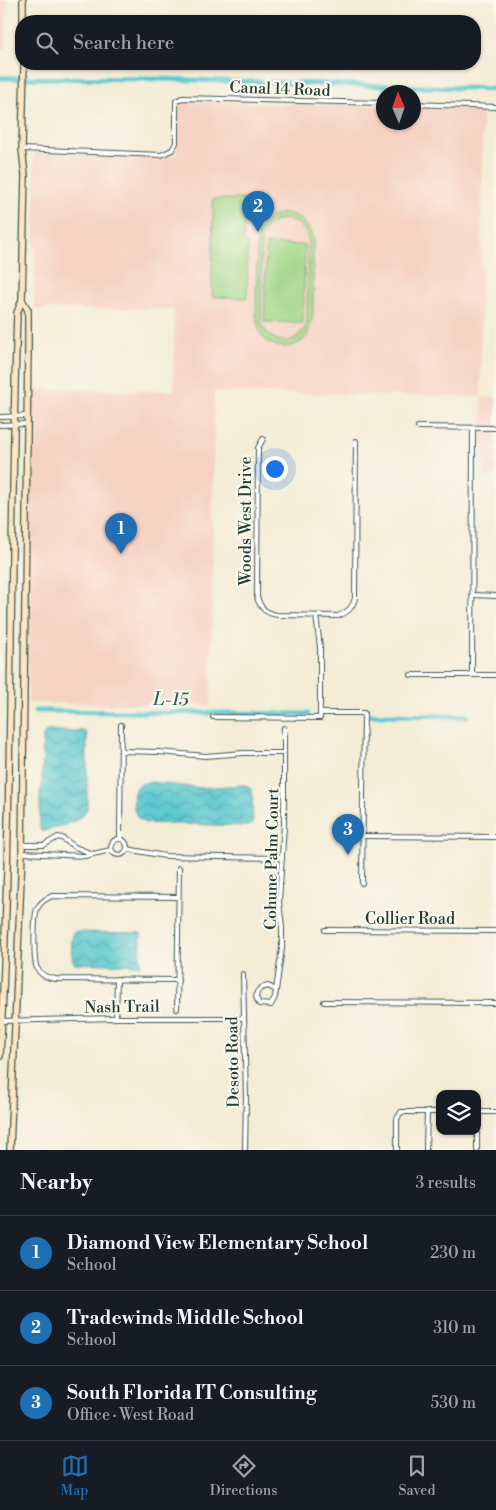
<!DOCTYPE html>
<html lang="en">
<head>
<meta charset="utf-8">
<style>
  body { margin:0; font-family:"Libre Bodoni",serif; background:#20242c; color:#f1f3f6 }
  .controls { position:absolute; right:15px; bottom:15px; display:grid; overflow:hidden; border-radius:10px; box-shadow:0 1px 4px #0004 }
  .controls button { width:45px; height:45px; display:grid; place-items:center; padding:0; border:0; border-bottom:1px solid #363941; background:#171b24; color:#f1f3f6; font:25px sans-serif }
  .compass { position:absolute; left:376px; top:85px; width:45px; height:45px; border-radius:50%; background:#171b24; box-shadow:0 1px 4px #0004; rotate:358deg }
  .you { position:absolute; left:274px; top:468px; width:18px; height:18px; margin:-12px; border:4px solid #fff; border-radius:50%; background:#1a73e8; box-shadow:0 0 0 8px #1a73e833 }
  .badge { display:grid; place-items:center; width:32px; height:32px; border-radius:50%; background:#1f6fb2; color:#fff; font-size:16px; font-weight:700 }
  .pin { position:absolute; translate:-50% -41px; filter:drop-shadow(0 1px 2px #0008) }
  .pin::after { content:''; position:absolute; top:26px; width:18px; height:15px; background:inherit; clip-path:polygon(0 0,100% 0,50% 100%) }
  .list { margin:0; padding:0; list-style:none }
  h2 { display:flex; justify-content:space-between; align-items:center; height:65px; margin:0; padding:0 20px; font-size:21px }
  h2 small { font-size:16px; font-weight:400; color:#9ea1a6 }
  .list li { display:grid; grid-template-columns:32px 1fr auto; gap:15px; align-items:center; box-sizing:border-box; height:75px; padding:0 20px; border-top:1px solid #363941 }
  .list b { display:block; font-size:19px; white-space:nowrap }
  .list p { margin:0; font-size:16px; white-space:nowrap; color:#9ea1a6 }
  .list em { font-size:16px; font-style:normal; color:#9ea1a6 }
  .icon { flex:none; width:28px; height:28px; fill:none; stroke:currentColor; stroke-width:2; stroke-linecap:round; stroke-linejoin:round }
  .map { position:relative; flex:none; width:496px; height:1150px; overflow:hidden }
  .search { position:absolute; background:#171b24; box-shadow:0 1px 4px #0004; left:15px; right:15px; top:15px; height:55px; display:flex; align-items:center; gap:12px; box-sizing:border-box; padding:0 18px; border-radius:20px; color:#9ea1a6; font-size:19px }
  .sheet { height:290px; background:#171b24 }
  nav { display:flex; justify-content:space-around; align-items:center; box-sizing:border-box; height:70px; border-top:1px solid #363941; background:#171b24; font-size:14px; color:#9ea1a6 }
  nav a { display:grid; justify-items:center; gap:2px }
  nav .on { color:#1f6fb2 }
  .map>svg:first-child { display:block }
  .built { fill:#f6d2c3 }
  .green { fill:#9fd586; stroke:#5f895d; fill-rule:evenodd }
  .water { fill:url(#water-waves); stroke:#3d8282 }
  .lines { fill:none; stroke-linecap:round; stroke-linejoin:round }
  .canal { stroke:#5bc8d0; stroke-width:5 }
  .street-casing { stroke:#3f574c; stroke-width:6 }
  .secondary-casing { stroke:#3f574c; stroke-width:8 }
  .street { stroke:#fff; stroke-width:4 }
  .secondary { stroke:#fee5c5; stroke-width:5.5 }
  .labels { text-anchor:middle; stroke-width:4.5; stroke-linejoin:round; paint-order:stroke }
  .street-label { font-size:16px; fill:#1f3d34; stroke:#fbf7ec }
  .water-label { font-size:18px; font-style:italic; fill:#2e605b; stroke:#fbf7ec }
</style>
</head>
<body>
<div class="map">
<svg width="496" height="1150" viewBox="0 0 496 1150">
  <defs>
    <pattern id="water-waves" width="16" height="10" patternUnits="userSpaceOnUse" patternTransform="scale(1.25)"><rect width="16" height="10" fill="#5bc8d0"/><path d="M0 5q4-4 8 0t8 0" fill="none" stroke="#4ba4aa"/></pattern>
  </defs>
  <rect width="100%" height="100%" fill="#fbf7ec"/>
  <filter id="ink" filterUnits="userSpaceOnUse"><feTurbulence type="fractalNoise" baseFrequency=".02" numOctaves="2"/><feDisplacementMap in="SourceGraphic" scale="10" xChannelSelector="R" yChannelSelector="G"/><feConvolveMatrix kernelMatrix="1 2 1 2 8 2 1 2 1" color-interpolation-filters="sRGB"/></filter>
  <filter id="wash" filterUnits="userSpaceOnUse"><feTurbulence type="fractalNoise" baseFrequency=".0096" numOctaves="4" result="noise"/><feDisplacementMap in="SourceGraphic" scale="20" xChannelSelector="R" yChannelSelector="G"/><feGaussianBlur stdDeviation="1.12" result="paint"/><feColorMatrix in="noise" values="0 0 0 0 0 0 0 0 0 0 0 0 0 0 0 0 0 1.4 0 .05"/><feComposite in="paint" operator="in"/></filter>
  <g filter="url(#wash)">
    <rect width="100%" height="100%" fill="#f3ecd6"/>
    <!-- built -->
    <g class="built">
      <path d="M0,0H7L6,49H0Z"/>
      <path d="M179,101L383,106L384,122H414V107L482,108L481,397H496V477H484L481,397L214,392L211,705L28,703L32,389L174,391V309H35L34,153L176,156Z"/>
    </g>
    <!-- green -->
    <g class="green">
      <path d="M213,199H244V243H248L247,298L212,297Z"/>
      <path d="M285,213C302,216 306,222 313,238V316C311,323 310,332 305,338C295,350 273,350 263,337C258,331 257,322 256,315L257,237C263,222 269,216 285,213ZM284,219C297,221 304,226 308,238L307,324C295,347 272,347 261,323V238C266,226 272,221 284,219Z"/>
      <path d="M266,244L305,245L303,323L264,322Z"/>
    </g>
    <!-- water -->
    <g class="water">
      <path d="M47,731H83L87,734V809C85,811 84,814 82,816C74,824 53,827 42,832L40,829V793L42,786L43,736Z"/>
      <path d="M151,782L200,788L245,785L252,790L253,824L247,826L145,823C142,820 138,819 136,815C133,809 132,793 136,787C140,783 146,783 151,782Z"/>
      <path d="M74,932L141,933L140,965L74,963C70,954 71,942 74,932Z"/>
    </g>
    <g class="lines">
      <!-- canal -->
      <g class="canal">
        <path d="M0,78L158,79L496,89"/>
        <path d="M35,711L308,714"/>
        <path d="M369,715L467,716"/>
      </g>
    </g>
  </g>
  <g filter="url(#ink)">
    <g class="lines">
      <defs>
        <g id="street">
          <path d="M414,104L496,107"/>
          <path d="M22,149L161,155L172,150L176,143V101L182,98L384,103"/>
          <path d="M0,417L28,416"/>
          <path d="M0,425L27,424"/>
          <path d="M418,427L496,428"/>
          <path d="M263,439L258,448L257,597C260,608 266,614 278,615L338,616C347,613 353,608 355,598L356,441"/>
          <path d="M473,595L496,596"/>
          <path d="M411,675H496"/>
          <path d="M472,675L473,428"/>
          <path d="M320,713H364L362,883"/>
          <path d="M213,717L320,718V647L316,616"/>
          <path d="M121,751L159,752L206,756L244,753H284"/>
          <path d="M363,836L496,837"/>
          <path d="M120,839L121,725"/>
          <circle cx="119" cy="847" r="8"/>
          <path d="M127,849L165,856L282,858"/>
          <path d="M22,853L85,856L93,854L75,847L62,838L58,837L44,845H22"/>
          <path d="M93,854L111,850"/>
          <path d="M325,930L496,931"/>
          <path d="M243,974L246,1098L245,1150"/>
          <path d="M178,980L56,979C48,978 41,976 37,968C33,961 34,917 37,909C40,902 45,899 52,896L178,897"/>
          <path d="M276,990L268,986L261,988L257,992L256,997L259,1004L271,1005L275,997L282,948V928L279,901L284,825V728"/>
          <path d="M324,1002L496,1003"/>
          <path d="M177,1009L179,868"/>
          <path d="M116,1018L117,979"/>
          <path d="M1,1021L116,1018H244"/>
          <path d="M477,1112H496"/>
          <path d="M397,1150V1119L401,1112H440"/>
          <path d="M426,1150L427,1112"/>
          <path d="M477,1150V1131"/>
        </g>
        <g id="secondary">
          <path d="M23,0V21"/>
          <path d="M0,1056C13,808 9,560 17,313L22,300L25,175L22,149L24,64"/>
          <path d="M10,1150L22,853L28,349V310L22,300"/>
        </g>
      </defs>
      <!-- street casing -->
      <use href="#street" class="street-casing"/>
      <!-- secondary casing -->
      <use href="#secondary" class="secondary-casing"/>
      <!-- street -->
      <use href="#street" class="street"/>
      <!-- secondary -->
      <use href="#secondary" class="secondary"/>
    </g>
  </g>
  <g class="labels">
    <!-- street labels -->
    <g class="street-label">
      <text transform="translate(280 88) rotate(2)" y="6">Canal 14 Road</text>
      <text transform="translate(245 521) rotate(-90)" y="6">Woods West Drive</text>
      <text transform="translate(271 859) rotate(-89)" y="6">Cohune Palm Court</text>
      <text x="410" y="924">Collier Road</text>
      <text transform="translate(122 1006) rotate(-1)" y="6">Nash Trail</text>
      <text transform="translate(232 1062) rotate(-91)" y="6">Desoto Road</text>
    </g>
    <!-- water labels -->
    <g class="water-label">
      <text transform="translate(171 699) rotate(1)" y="6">L-15</text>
    </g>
  </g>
</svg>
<div class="controls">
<button><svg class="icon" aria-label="layers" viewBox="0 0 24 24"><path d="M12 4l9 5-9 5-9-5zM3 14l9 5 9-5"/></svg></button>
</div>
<svg class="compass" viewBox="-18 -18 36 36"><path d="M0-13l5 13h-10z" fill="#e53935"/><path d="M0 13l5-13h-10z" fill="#9ea1a6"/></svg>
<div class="you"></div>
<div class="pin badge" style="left:121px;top:554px">1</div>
<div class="pin badge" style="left:258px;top:232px">2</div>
<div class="pin badge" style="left:348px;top:855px">3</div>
<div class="search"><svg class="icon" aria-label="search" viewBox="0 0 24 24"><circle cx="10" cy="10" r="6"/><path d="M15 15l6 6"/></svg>Search here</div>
</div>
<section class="sheet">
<h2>Nearby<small>3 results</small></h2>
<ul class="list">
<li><span class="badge">1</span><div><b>Diamond View Elementary School</b><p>School</p></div><em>230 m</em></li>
<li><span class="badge">2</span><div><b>Tradewinds Middle School</b><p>School</p></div><em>310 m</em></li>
<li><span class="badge">3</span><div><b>South Florida IT Consulting</b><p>Office · West Road</p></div><em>530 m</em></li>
</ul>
</section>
<nav>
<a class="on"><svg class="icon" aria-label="map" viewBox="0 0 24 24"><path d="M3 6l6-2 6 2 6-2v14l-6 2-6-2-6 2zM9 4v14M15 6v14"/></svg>Map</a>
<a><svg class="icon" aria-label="directions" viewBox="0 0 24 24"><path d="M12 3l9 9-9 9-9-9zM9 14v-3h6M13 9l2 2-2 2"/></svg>Directions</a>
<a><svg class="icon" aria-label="saved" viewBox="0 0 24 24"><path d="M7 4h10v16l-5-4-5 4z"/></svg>Saved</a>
</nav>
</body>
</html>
